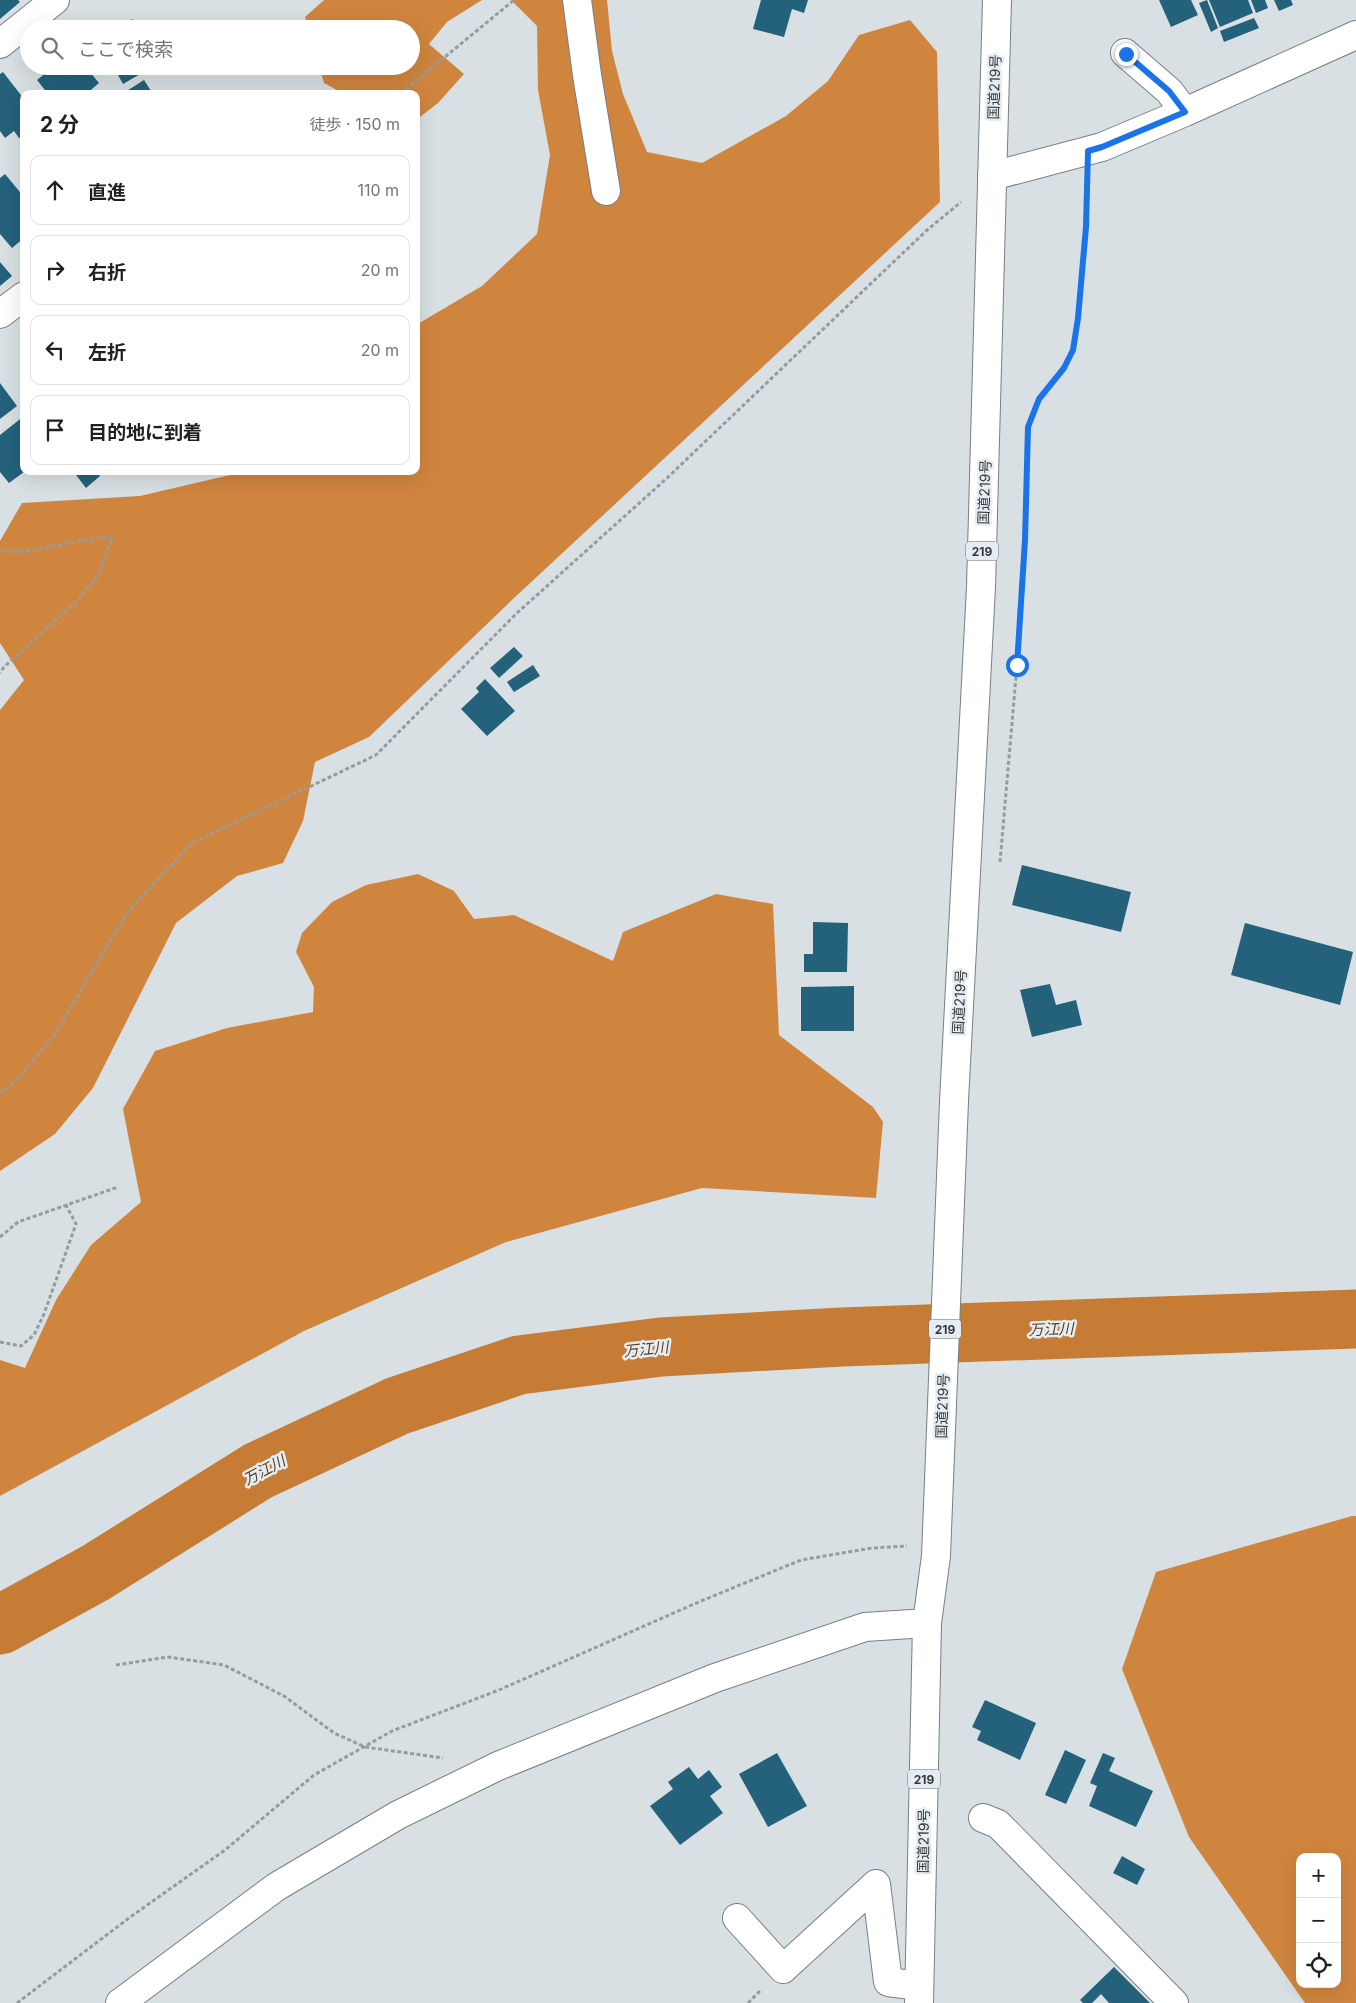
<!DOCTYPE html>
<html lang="ja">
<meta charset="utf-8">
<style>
:root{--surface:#fff;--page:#f2f2f2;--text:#202124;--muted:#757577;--line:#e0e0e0}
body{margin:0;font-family:Inter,"Noto Sans JP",sans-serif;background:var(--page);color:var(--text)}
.controls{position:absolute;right:15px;bottom:15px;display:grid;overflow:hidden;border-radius:10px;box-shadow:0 5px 20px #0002}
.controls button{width:45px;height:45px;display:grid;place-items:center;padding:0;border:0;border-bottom:1px solid var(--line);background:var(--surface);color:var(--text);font:25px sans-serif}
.stop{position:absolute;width:15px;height:15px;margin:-11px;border:4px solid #1a73e8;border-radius:50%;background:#fff}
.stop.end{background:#1a73e8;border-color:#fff;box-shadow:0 1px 5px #0008}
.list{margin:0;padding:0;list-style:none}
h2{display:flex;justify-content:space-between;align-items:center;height:65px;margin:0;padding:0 20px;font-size:21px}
h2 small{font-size:16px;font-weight:400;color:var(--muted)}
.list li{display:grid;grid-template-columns:32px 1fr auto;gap:15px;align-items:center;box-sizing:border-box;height:70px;margin:0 10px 10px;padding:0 10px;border:1px solid var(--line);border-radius:10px}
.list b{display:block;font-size:19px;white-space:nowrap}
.list em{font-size:16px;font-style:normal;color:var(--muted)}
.icon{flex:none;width:28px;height:28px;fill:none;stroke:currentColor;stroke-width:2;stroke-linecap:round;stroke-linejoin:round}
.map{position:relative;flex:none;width:1356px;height:2003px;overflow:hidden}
.search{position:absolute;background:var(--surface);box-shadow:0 5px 20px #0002;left:20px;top:20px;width:400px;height:55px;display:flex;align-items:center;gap:12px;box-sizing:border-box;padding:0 18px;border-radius:28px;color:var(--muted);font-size:19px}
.panel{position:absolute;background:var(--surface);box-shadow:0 5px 20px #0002;left:20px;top:90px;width:400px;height:385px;border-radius:10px}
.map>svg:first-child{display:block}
.forest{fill:#d0853f;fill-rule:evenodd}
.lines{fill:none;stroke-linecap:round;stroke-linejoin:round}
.river{stroke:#c77c35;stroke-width:59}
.building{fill:#24617b}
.minor-casing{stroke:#787f83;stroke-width:30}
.highway-casing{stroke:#787f83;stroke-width:30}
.path{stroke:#969c9e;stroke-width:3;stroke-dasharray:4 2.5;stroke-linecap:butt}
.minor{stroke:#fff;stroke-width:28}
.highway{stroke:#fff;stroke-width:28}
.route{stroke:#1a73e8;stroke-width:6}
.labels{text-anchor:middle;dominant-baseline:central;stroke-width:5;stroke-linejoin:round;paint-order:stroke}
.shield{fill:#e6edf2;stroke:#6b6f71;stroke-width:1}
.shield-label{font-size:12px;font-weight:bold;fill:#36393a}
.street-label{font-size:14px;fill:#36393a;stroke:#e6edf2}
.water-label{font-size:15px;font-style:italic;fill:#58381b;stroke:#e6edf2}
</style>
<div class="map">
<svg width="1356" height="2003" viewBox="0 0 1356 2003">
<rect width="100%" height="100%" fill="#d8e0e4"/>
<!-- forest -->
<path class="forest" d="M 324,0 L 482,0 L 447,22 L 429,44 L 464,74 L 438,103 L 416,120 L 416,94 L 344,94 L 324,83 L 319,66 L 411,66 L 411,29 L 308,29 L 305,17 Z
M 511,0 L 607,0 L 612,51 L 623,94 L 647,152 L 702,163 L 786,116 L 828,81 L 859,35 L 910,20 L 937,52 L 940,202 L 513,599 L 369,737 L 315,762 L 303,821 L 283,863 L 237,876 L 176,923 L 93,1088 L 55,1134 L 0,1171 L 0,710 L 24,680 L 0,643 L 0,541 L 22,503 L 140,496 L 247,471 L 416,471 L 416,325 L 482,286 L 537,234 L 550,155 L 538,90 L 537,26 Z
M 418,874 L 454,891 L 474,919 L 514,915 L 613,961 L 623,932 L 716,894 L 773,904 L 779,1035 L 873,1107 L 883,1122 L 876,1198 L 702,1188 L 506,1242 L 304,1331 L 0,1496 L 0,1360 L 25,1368 L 56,1300 L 91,1245 L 141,1202 L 123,1109 L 155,1051 L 227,1028 L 313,1012 L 314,987 L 296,952 L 302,933 L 332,902 L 366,885 Z
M 1352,1516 L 1356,1516 L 1356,2003 L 1305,2003 L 1189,1837 L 1122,1669 L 1156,1572 ZM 1300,1857 L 1337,1857 L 1337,1984 L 1300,1984 Z"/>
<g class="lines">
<!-- river -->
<path class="river" d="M 0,1625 L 95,1573 L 258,1471 L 397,1406 L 519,1365 L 661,1347 L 842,1337 L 1356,1319"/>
</g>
<!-- building -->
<path class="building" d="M 0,0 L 18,0 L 20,2 L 0,19 Z
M 761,0 L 808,0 L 804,13 L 792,9 L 784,37 L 753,29 Z
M 1159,0 L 1191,0 L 1198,15 L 1171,27 Z
M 1207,0 L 1218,28 L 1211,32 L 1199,3 Z
M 1209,0 L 1248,0 L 1253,13 L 1220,27 Z
M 1251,0 L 1265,0 L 1268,8 L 1256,13 Z
M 1274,0 L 1291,0 L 1293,5 L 1279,11 Z
M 1254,18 L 1259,28 L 1224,42 L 1220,31 Z
M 132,19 L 138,29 L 116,29 Z
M 29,41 L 29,54 L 22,46 Z
M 42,66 L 85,66 L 99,83 L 86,94 L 48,94 L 37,80 L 47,72 Z
M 113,66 L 154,66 L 123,84 Z
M 3,72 L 24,99 L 24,135 L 19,138 L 14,131 L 5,138 L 0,131 L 0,74 Z
M 144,80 L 151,91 L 146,94 L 122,94 Z
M 5,174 L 24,197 L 24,238 L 12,248 L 0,234 L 0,178 Z
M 0,262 L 12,276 L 0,286 Z
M 0,383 L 17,406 L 0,419 Z
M 24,416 L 24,472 L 9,483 L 0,472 L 0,435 Z
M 73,471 L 96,471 L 100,476 L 86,488 Z
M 514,647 L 523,656 L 499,678 L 490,668 Z
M 533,665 L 540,676 L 514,692 L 507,682 Z
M 485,679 L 515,711 L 487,736 L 461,709 L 479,692 L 476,688 Z
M 1022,865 L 1131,892 L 1121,932 L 1012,905 Z
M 813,922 L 848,923 L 847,972 L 804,972 L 804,954 L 813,954 Z
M 1245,923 L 1353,952 L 1340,1005 L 1231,975 Z
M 1050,984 L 1056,1005 L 1076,1000 L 1082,1025 L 1032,1037 L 1020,990 Z
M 854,986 L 854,1031 L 801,1031 L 801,987 Z
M 985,1700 L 1036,1723 L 1020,1760 L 977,1740 L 981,1731 L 972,1727 Z
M 1065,1750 L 1086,1760 L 1066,1804 L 1045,1795 Z
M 777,1753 L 807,1806 L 768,1827 L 739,1774 Z
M 1103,1753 L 1115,1758 L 1109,1771 L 1153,1791 L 1136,1827 L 1089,1806 L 1097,1786 L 1090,1783 Z
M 689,1767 L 698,1779 L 709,1770 L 722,1787 L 710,1796 L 723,1813 L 680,1845 L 650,1806 L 673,1789 L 668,1782 Z
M 1122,1856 L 1145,1869 L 1137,1885 L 1113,1873 Z
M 1114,1967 L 1150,2003 L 1109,2003 L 1101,1994 L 1092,2003 L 1083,2003 L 1080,2000 Z"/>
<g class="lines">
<!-- minor casing -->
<g class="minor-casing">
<path id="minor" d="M 577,0 L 587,75 L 606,191
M 0,44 L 55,0
M 1125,53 L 1169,91 L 1185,112
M 992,176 L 1102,147 L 1185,112 L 1356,35
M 0,314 L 24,296
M 983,1818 L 998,1824 L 1174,2003
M 737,1918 L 783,1969 L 876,1884 L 888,1982 L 919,1986
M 120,2003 L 276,1887 L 398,1815 L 498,1766 L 715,1678 L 865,1627 L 927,1623"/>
</g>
<!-- highway casing -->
<g class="highway-casing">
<path id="highway" d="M 919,2003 L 927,1623 L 936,1556 L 954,1101 L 981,587 L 997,0"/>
</g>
<!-- path -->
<path class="path" d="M 400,94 L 514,0
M 0,550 C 26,556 52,546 77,541 C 89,539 100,538 112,537 L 99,575 L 76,602 L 4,667 L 0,673
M 1000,862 L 1017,665 L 1025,540 L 1028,427 L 1039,399 L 1064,368 L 1073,350 L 1078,318 L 1086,227 L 1087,181
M 0,1093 L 12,1085 L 54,1036 L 128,911 L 192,843 L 376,755 L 517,613 L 666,479 L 926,231 L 961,202
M 0,1237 L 18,1222 L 118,1187
M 0,1342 L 21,1346 L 34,1335 L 44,1314 L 76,1224 L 66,1205
M 116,1665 L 168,1657 L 224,1665 L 284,1696 L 334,1733 L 365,1747 L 443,1758
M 17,2003 L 129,1918 L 225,1850 L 314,1775 L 392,1731 L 499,1690 L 701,1601 L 801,1560 L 872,1548 L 907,1546
M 748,2003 L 761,1990"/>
<!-- minor -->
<use href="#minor" class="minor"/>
<!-- highway -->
<use href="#highway" class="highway"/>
</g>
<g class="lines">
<!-- route -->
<path class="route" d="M 1017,665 L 1025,540 L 1028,427 L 1039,399 L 1064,368 L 1073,350 L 1078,318 L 1086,227 L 1088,151 L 1102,147 L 1185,112 L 1169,91 L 1126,54"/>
</g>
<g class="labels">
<!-- shield labels -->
<g class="shield">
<rect x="966" y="541.5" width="32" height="19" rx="4"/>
<rect x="929" y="1319.5" width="32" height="19" rx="4"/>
<rect x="908" y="1769.5" width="32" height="19" rx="4"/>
</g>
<g class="shield-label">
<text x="982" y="551">219</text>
<text x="945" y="1329">219</text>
<text x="924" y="1779">219</text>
</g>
<!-- street labels -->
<g class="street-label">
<text transform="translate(994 87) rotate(-88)">国道219号</text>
<text transform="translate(984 492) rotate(-88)">国道219号</text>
<text transform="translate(959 1002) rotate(-87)">国道219号</text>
<text transform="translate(942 1406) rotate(-88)">国道219号</text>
<text transform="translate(923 1841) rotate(-89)">国道219号</text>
</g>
<!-- water labels -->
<g class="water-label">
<text transform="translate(1051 1329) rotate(-2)">万江川</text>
<text transform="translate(646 1349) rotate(-6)">万江川</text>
<text transform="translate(264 1470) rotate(-28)">万江川</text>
</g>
</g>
</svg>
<div class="controls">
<button>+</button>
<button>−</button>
<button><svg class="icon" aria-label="locate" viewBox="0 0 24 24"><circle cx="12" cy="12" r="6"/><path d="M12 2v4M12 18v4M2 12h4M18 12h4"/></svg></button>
</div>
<div class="stop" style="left:1017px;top:665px"></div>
<div class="stop end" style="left:1126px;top:54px"></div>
<div class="search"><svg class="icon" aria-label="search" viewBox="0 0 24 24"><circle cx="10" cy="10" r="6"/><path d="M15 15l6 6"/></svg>ここで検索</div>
<section class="panel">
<h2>2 分<small>徒歩 · 150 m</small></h2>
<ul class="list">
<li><svg class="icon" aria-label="ahead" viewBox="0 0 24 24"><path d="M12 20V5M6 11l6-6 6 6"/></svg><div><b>直進</b></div><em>110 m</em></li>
<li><svg class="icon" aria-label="right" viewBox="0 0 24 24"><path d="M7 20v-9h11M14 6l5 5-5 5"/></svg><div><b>右折</b></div><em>20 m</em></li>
<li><svg class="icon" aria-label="left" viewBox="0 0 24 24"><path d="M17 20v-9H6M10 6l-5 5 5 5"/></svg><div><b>左折</b></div><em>20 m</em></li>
<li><svg class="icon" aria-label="arrive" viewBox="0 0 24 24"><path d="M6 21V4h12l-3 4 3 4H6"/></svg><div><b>目的地に到着</b></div></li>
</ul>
</section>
</div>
